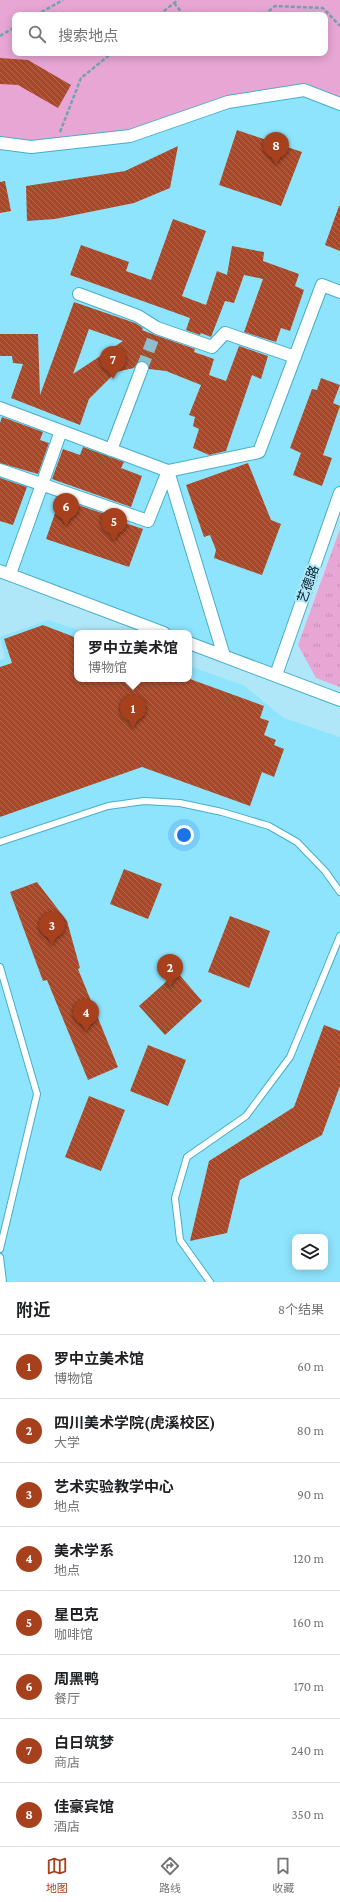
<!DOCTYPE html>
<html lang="zh">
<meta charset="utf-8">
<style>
:root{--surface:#fff;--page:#f6f6f6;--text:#202124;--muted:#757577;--line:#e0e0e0;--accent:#a7401d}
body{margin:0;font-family:"Crimson Pro","Noto Sans SC",serif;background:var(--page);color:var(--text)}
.controls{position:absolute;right:12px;bottom:12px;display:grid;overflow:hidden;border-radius:8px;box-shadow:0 2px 10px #0003}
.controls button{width:36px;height:36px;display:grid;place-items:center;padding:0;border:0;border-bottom:1px solid var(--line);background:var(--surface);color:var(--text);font:20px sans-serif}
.you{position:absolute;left:184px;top:835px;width:14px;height:14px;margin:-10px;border:3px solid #fff;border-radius:50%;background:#1a73e8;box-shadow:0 0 0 6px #1a73e833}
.badge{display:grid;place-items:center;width:26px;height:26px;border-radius:50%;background:var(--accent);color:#fff;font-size:13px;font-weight:700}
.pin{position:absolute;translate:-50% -33px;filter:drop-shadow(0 1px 2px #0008)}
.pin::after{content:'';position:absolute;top:21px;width:14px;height:12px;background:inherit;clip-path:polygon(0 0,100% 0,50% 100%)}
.popup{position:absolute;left:74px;top:630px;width:118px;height:52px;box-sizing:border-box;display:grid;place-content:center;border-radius:8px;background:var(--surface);filter:drop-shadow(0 1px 3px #0005);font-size:13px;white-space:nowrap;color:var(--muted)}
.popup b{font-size:15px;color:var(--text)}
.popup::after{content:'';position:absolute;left:50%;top:100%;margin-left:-8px;border:8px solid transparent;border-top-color:var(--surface)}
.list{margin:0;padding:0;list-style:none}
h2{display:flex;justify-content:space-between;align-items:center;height:52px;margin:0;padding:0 16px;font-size:17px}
h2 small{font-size:13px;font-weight:400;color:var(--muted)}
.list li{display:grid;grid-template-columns:26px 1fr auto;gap:12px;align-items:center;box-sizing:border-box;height:64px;padding:0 16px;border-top:1px solid var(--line)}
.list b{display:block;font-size:15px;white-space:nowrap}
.list p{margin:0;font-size:13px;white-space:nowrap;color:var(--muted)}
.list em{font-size:13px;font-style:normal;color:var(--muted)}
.icon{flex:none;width:22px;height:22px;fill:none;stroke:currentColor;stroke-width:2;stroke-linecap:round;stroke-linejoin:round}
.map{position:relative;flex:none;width:340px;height:1282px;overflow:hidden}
.search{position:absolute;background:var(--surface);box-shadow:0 2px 10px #0003;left:12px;right:12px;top:12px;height:44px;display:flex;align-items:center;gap:10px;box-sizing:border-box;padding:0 14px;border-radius:8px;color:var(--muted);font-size:15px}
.sheet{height:564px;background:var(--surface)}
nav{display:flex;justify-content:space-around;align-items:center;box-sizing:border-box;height:56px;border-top:1px solid var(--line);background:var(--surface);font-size:11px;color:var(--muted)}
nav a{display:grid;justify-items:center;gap:2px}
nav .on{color:var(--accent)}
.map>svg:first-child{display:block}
.built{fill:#8fe4fd;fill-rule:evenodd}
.grass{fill:url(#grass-tufts)}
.park{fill:#e8a6d4;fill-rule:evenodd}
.building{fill:url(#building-back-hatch);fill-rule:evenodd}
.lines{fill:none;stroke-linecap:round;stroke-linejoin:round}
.street-tunnel{stroke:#8dbfce;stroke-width:12;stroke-dasharray:12 6;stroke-linecap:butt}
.lane-casing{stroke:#46aec9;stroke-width:8}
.street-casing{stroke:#46aec9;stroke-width:14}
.path{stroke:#73a2b0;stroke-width:2.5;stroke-dasharray:4 2;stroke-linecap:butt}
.lane{stroke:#fff;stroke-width:6}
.street{stroke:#fff;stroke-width:12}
.labels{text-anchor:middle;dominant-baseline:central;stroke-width:4;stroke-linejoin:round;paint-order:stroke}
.street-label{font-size:13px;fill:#001f28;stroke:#b0e7f8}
</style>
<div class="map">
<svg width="340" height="1282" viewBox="0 0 340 1282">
<defs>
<pattern id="grass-tufts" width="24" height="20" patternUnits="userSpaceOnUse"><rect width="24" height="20" fill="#e8a6d4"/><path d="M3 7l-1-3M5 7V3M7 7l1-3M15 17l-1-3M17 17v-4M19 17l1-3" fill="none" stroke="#c58eb6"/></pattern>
<pattern id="building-back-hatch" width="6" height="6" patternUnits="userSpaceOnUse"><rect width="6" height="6" fill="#a94828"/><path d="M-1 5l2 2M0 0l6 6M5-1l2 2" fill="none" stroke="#ac6b55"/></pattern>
</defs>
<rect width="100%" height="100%" fill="#b0e7f8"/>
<!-- built -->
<path class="built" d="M 304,90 L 340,104 L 340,494 L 276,675 L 189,642 L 189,633 L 167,633 L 0,569 L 0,143 L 228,102 Z
M 48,620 L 88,633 L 77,633 L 77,679 L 189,679 L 189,666 L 243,685 L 284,718 L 340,737 L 340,1282 L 0,1282 L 0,660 L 5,658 L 0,637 ZM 295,1237 L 325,1237 L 325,1267 L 295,1267 Z"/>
<!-- grass -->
<path class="grass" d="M 340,529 L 340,687 L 316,678 L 298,645 Z"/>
<!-- park -->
<path class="park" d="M 0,0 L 340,0 L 340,104 L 304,90 L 228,102 L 130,136 L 0,143 ZM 15,15 L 325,15 L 325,53 L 15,53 Z"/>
<!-- building -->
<path class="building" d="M 0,58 L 28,60 L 71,85 L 58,108 L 18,85 L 0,84 Z
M 237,130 L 302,152 L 281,206 L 219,185 Z
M 178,146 L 170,188 L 134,203 L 55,219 L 27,221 L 26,186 L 125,171 Z
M 5,181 L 11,211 L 0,213 L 0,182 Z
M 339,206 L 340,206 L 340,251 L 325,245 Z
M 173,219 L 206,231 L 182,296 L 206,305 L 217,271 L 227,275 L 232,246 L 264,252 L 263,261 L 299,274 L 295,286 L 304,290 L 290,331 L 281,328 L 276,342 L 244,332 L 263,279 L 244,275 L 234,303 L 225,301 L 211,337 L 201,333 L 200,335 L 186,330 L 190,318 L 70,275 L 81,245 L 129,262 L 126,271 L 151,280 Z
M 74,302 L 135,323 L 143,328 L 142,330 L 155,335 L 195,349 L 194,352 L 214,359 L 209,375 L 226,381 L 239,346 L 268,356 L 261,379 L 252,375 L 226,451 L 209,455 L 193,448 L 199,429 L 193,426 L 195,417 L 189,415 L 201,385 L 166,371 L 149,369 L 148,364 L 144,361 L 138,362 L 134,368 L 116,372 L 89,399 L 80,425 L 11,398 L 23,364 L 13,363 L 12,356 L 0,356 L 0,334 L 38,334 L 40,395 ZM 89,329 L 123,341 L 73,374 Z
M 321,378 L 340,385 L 333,403 L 340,406 L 323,455 L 332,458 L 322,486 L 293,475 L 301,453 L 290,448 L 312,389 L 317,390 Z
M 2,417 L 43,432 L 40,440 L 49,443 L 38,474 L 0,463 L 0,423 Z
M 83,447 L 124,462 L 121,468 L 142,476 L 131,507 L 52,479 L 63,449 L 80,455 Z
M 248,463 L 271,520 L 281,524 L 262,575 L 214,558 L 216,550 L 210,535 L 204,537 L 186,485 Z
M 0,478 L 27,487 L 13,525 L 0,521 Z
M 60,499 L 126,521 L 125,523 L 143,529 L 129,567 L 46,539 Z
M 43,625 L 77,638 L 77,679 L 190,679 L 264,706 L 260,718 L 269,721 L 264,735 L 276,740 L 274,745 L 284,749 L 274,777 L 262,772 L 250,806 L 142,767 L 0,817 L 0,667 L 12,663 L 4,639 Z
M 124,869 L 162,884 L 148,919 L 110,904 Z
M 37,882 L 67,921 L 80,968 L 78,969 L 118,1067 L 88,1080 L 47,980 L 43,981 L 10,892 Z
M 230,916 L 270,931 L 249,988 L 208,972 Z
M 177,972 L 202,1001 L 165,1035 L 139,1006 Z
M 324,1025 L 340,1031 L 340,1086 L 322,1135 L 240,1180 L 227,1233 L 190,1241 L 209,1161 L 294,1107 Z
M 148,1045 L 186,1060 L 168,1106 L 130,1091 Z
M 89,1096 L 125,1110 L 101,1171 L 65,1157 Z"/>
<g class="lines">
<!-- street-tunnel -->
<path class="street-tunnel" d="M 142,368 L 155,334"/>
<!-- lane casing -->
<g class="lane-casing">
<path id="lane" d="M 0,842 L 108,806 L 144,801 L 180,803 L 222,812 L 269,826 L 297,842 L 325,871 L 340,892
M 0,967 L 37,1094 L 0,1249
M 0,1257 L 3,1282
M 210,1282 L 180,1240 L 175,1198 L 187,1157 L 246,1116 L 290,1057 L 340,936"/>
</g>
<!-- street casing -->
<g class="street-casing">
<path id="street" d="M 0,143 L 31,147 L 130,136 L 228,102 L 304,90 L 340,104
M 79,294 L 138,316 L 157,328 L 212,347 L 225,333 L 295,357
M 0,408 L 168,471 L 224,656
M 111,450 L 142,368
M 0,470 L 148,521 L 168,471 L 259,452 L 322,285 L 340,292
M 0,571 L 164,633
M 10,574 L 61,431
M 189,643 L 340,700
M 276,675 L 340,493"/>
</g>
<!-- path -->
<path class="path" d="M 174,3 L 184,15
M 36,15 L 63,0
M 159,15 L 178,0
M 264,15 L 275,6 L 323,8 L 340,26
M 0,36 L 15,27
M 60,132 L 81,78 L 112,53"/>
<!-- lane -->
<use href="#lane" class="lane"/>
<!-- street -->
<use href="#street" class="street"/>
</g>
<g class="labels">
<!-- street labels -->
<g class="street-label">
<text transform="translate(308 584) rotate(-70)">艺德路</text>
</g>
</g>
</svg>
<div class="controls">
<button><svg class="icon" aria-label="layers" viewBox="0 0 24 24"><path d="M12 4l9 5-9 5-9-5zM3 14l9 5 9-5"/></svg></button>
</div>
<div class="you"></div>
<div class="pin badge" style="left:133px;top:728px">1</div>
<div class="popup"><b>罗中立美术馆</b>博物馆</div>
<div class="pin badge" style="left:170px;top:987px">2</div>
<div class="pin badge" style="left:52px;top:945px">3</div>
<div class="pin badge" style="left:86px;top:1032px">4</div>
<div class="pin badge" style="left:114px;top:541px">5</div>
<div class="pin badge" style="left:66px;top:526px">6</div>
<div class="pin badge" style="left:113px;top:379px">7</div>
<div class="pin badge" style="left:276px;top:165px">8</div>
<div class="search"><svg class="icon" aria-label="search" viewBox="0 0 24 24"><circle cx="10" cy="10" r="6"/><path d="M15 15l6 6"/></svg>搜索地点</div>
</div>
<section class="sheet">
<h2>附近<small>8个结果</small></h2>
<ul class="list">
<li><span class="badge">1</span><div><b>罗中立美术馆</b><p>博物馆</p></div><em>60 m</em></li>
<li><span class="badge">2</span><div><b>四川美术学院(虎溪校区)</b><p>大学</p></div><em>80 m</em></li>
<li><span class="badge">3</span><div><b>艺术实验教学中心</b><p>地点</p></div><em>90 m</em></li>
<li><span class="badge">4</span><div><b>美术学系</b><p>地点</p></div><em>120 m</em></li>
<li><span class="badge">5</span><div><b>星巴克</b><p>咖啡馆</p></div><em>160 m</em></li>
<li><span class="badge">6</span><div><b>周黑鸭</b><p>餐厅</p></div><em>170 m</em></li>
<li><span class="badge">7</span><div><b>白日筑梦</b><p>商店</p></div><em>240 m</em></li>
<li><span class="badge">8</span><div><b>佳豪宾馆</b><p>酒店</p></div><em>350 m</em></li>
</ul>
</section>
<nav>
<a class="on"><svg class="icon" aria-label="map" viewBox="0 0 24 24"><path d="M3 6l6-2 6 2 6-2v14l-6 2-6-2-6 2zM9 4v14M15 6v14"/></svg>地图</a>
<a><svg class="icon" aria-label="directions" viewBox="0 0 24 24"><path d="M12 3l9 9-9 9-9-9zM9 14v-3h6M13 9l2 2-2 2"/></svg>路线</a>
<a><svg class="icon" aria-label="saved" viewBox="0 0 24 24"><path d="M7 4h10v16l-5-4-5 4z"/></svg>收藏</a>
</nav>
